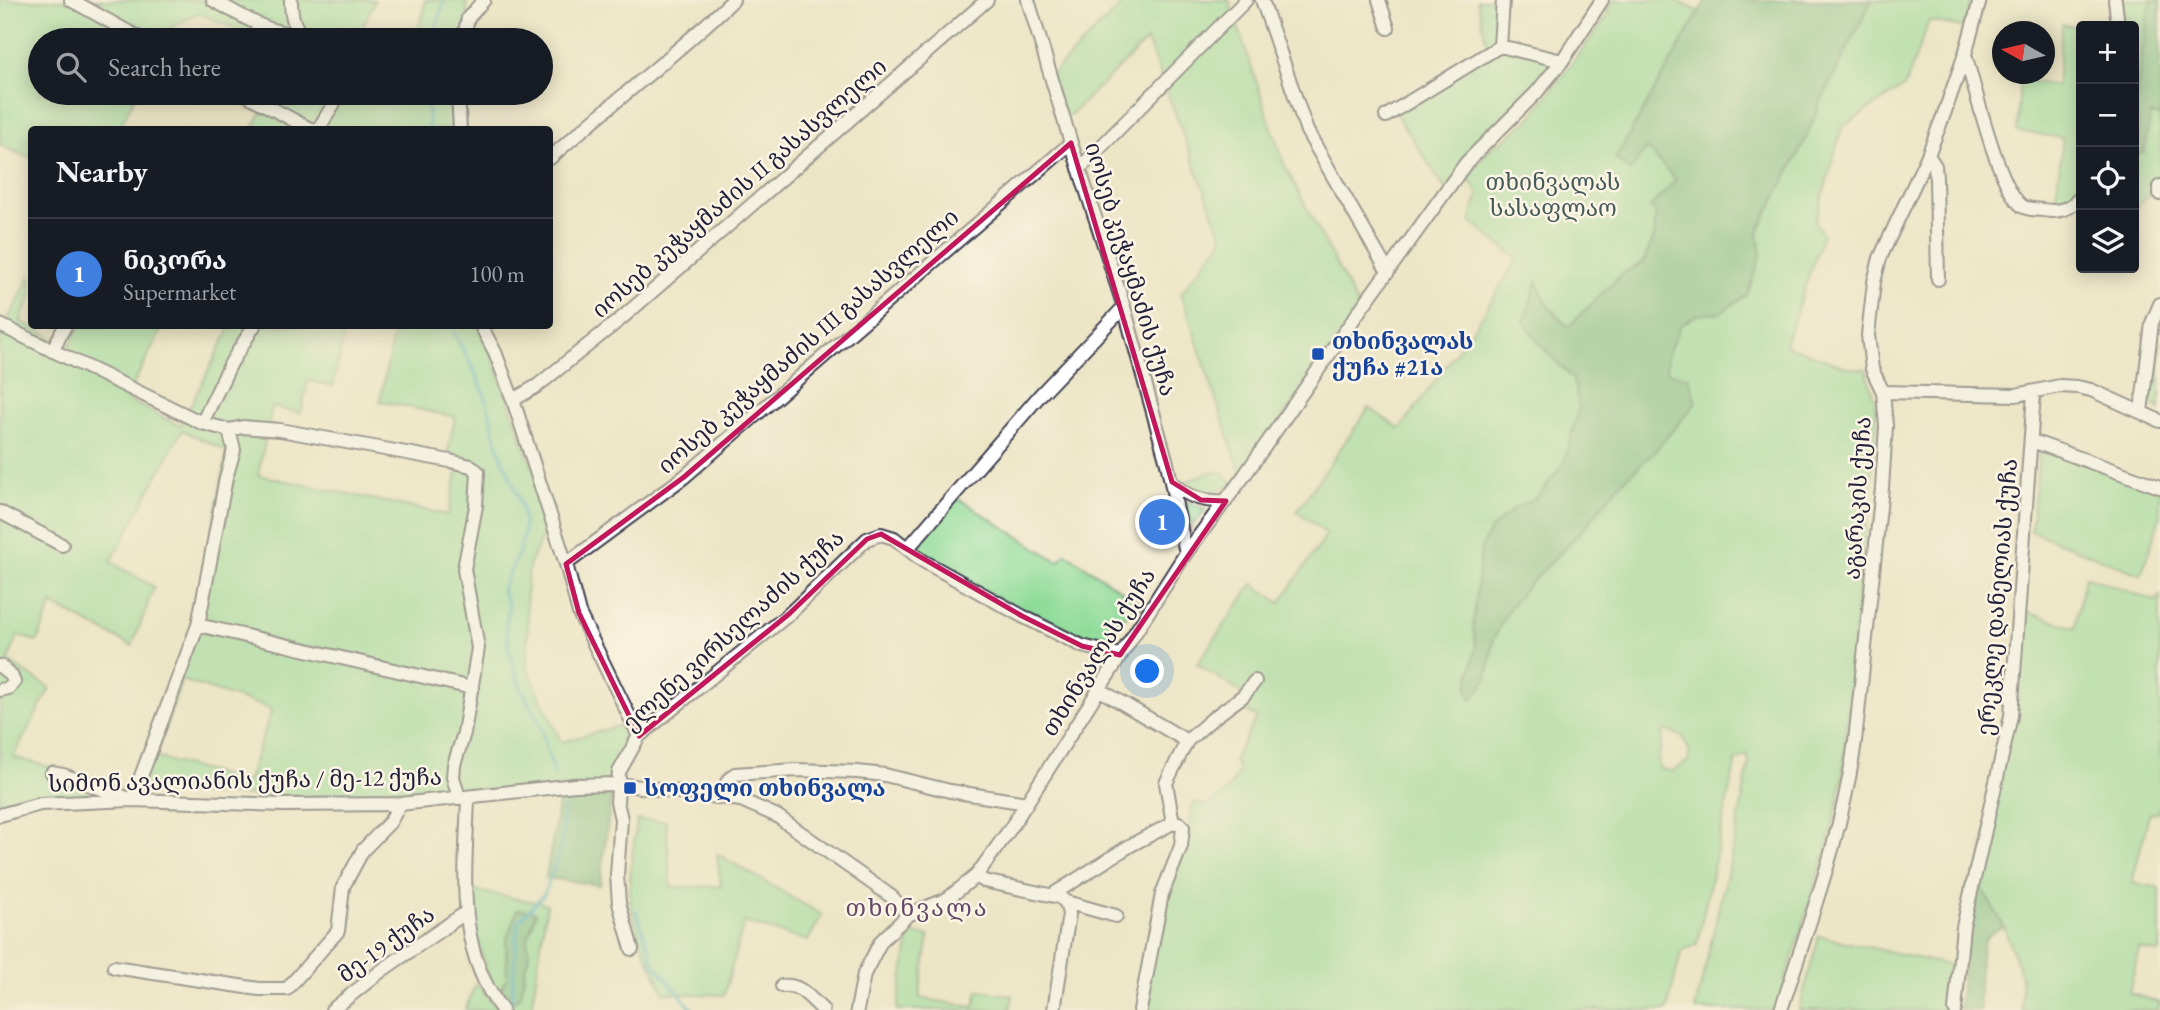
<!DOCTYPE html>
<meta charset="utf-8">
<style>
:root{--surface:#171b24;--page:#242831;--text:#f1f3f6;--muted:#9ea1a6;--line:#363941;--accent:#7c3aed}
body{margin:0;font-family:"EB Garamond","Noto Serif Georgian",serif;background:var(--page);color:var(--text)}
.controls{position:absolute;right:21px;top:21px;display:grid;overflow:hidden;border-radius:7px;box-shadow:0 4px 18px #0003}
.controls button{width:63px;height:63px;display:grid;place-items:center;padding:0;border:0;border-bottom:2px solid var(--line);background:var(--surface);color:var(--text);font:35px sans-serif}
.compass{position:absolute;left:1992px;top:21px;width:63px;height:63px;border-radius:50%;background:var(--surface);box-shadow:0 4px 18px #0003;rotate:278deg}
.you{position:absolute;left:1148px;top:672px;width:24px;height:24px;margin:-18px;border:5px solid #fff;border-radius:50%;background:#1a73e8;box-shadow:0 0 0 10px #1a73e833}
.badge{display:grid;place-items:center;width:46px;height:46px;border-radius:50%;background:var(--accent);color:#fff;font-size:23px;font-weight:700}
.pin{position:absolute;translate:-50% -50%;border:4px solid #fff;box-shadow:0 2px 7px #0006}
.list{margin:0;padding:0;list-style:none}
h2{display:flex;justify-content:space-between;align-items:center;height:91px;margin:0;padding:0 28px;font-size:30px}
h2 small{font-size:23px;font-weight:400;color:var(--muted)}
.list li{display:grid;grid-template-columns:46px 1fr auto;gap:21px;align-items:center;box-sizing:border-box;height:112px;padding:0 28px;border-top:2px solid var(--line)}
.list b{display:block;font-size:26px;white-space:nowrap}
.list p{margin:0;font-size:23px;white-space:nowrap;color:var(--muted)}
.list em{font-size:23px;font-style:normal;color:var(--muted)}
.icon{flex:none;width:38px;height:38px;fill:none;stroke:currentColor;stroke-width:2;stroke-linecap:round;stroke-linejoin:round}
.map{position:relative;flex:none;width:2160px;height:1010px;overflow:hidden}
.search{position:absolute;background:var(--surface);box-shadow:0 4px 18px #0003;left:28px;top:28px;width:525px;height:77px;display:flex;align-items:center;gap:18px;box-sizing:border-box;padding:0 24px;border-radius:38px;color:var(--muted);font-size:26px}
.panel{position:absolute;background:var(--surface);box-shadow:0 4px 18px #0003;left:28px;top:126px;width:525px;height:203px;border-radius:7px}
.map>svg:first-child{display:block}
.green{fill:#8fdc9a;stroke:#587f6a;stroke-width:2;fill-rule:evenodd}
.forest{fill:#73bc82;stroke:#4a6f5e;stroke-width:2}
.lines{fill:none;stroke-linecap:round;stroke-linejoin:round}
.stream{stroke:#3facbd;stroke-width:3.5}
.minor-casing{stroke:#403f50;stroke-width:16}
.minor{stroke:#fff;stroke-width:12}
.marked{fill:none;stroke:#c2185b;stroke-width:5;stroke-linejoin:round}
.transit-dot{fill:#1a4fb4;stroke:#fcf5e5;stroke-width:2.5}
.labels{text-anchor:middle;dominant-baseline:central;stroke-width:5;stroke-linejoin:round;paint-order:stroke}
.park-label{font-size:23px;fill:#435a58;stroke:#fcf5e5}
.street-label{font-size:23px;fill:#22223b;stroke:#fcf5e5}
.transit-label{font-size:23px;font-weight:bold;fill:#164399;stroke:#fcf5e5;text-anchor:start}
.neighbourhood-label{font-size:24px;letter-spacing:2px;fill:#624968;stroke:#fcf5e5}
</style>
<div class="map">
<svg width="2160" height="1010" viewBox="0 0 2160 1010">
<rect width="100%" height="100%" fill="#fcf5e5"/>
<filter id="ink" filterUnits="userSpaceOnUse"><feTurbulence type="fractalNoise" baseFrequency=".0143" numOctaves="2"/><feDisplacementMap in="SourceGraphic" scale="14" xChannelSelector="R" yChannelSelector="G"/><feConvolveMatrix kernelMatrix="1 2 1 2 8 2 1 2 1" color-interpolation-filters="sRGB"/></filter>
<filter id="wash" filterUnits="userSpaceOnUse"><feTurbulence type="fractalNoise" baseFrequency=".00686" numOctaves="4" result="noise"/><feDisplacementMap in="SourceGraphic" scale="28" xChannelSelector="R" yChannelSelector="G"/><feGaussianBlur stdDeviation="1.57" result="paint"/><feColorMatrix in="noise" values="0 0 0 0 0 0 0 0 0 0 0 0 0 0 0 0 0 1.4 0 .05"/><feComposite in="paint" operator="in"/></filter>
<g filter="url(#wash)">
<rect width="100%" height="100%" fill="#ece5c6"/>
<!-- green -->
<path class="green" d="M 0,0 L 375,0 L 357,40 L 262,40 L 198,13 L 169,29 L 164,40 L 40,40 L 40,93 L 137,93 L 119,129 L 32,130 L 31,159 L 0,145 Z
M 425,0 L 466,0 L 468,18 L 463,40 L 413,40 L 424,12 Z
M 1126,0 L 1229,0 L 1284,164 L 1360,310 L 1241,475 L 1181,293 L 1223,239 L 1147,40 L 1064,121 L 1051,75 Z
M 1477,0 L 1503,0 L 1500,46 L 1562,61 L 1446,190 L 1394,111 L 1489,52 Z
M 1614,0 L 1674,0 L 1700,12 L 1616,158 L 1647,148 L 1677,180 L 1650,207 L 1656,212 L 1654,237 L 1643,263 L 1624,272 L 1568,327 L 1548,306 L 1538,283 L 1537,341 L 1573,379 L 1579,407 L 1564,463 L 1537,497 L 1512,510 L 1480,575 L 1473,626 L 1476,647 L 1467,690 L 1487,678 L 1494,638 L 1508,610 L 1524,590 L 1586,526 L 1619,485 L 1656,450 L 1667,372 L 1667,355 L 1680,326 L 1696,315 L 1761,255 L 1758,231 L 1803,145 L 1820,103 L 1872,0 L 1972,0 L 1964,27 L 1929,21 L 1905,86 L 1842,127 L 1815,223 L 1823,234 L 1785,345 L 1849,368 L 1866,369 L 1875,402 L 1877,424 L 1853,646 L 1843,777 L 1831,835 L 1776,1010 L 1695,1010 L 1735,840 L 1749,763 L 1747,755 L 1736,760 L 1697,944 L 1681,952 L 1667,1010 L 1142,1010 L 1165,893 L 1188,840 L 1190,813 L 1195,802 L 1207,806 L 1228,790 L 1239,770 L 1234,759 L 1257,717 L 1235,707 L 1242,693 L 1197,664 L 1253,584 L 1280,603 L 1327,534 L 1297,511 L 1369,408 L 1400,429 L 1481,318 L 1517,259 L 1470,221 L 1479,194 L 1467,177 L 1495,143 L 1499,144 L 1528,121 L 1609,14 L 1606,11 ZM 1664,730 L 1682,736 L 1690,752 L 1688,761 L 1673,771 L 1660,769 L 1658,761 Z
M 2122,0 L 2160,0 L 2160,184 L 2134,209 L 2134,26 L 2124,26 Z
M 2062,24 L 2081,28 L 2081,195 L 2055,206 L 2063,138 L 2017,131 L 2020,79 L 2057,86 Z
M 285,93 L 458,93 L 460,129 L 252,130 L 270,96 L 279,102 Z
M 31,275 L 31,297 L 20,321 L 69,346 L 80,326 L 151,326 L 161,330 L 126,399 L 180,426 L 231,326 L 346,326 L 333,386 L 308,381 L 301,413 L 272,407 L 258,475 L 448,515 L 458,469 L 445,466 L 455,417 L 380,401 L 395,326 L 481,326 L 551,518 L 529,566 L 526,595 L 528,629 L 527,667 L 561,742 L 633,722 L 639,736 L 618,784 L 541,790 L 470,790 L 393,800 L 134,792 L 42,797 L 0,809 L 0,328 L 3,329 ZM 182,430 L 227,451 L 196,618 L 131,789 L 13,757 L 50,688 L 8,661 L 18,635 L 37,642 L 52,604 L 132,646 L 154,587 L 111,562 ZM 182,680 L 272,709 L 247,782 L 155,757 Z
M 2160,341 L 2160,410 L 2150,400 L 2150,384 Z
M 2054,452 L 2160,491 L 2160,518 L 2141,575 L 2031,531 L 2039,453 Z
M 1210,472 L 1223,473 L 1234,484 C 1212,492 1204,498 1183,483 Z
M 956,497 L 1059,562 L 1066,553 L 1144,606 L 1121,619 L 1107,641 L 1087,645 L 929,562 L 919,547 L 920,540 Z
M 1179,499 L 1206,509 L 1190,529 Z
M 2085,576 L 2155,601 L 2160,595 L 2160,804 L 2158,812 L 2149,814 L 2132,883 L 2160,888 L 2160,953 L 2139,948 L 2129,993 L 2160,1003 L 2158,1010 L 2022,1010 L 2021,977 L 2004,926 L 1978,882 L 2024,611 L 2075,628 Z
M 637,820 L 666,821 L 671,887 L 721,886 L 717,854 L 822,915 L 808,941 L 744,922 L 724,995 L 664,993 C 652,967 638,940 632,912 C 626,884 634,848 637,820 Z
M 470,890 L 547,904 L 531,1010 L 507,1010 L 493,992 L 473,924 ZM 517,910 L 536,913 L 527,941 L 529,956 L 525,968 L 521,995 L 498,992 L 507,978 L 506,942 Z
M 910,933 L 929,936 L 919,998 L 974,1007 L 978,990 L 1013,996 L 1010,1010 L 897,1010 Z
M 1819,936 L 1953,966 L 1949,1010 L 1799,1010 Z
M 476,983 L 499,1010 L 465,1010 Z"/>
<!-- forest -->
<path class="forest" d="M 1706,0 L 1872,0 L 1820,103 L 1803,145 L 1758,231 L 1761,255 L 1747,295 L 1719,313 L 1696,315 L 1680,326 L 1667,355 L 1667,372 L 1689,377 L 1696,403 L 1656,450 L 1619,485 L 1586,526 L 1524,590 L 1508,610 L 1494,638 L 1487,678 L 1472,701 L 1467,690 L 1476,647 L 1473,626 L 1481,548 L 1490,530 L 1512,510 L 1537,497 L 1564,463 L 1579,407 L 1573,379 L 1537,341 L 1524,321 L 1537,282 L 1548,306 L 1568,327 L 1624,272 L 1643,263 L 1654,237 L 1656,213 L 1650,207 L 1676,180 L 1647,148 L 1630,171 L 1616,158 Z
M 2152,0 L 2160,0 L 2160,116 L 2151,114 L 2144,153 L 2134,154 L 2134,109 L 2148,12 Z
M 580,788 L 612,789 L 600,885 L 546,878 L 560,794 Z
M 1978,882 L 2004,926 C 1997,929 1991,932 1986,939 C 1977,954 1979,992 1980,1010 L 1959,1010 L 1964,952 Z
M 518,909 L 536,912 L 527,941 L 529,956 L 525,968 L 521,996 L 507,1006 L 498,992 L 507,978 L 506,941 Z"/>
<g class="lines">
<!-- stream -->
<path class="stream" d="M 433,40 L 444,0
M 427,93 L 429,130
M 451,326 C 461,348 476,370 484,393 C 491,412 493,434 501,455 C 509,478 524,501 524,526 C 524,551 509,569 502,591 L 509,606 L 506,623 L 509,650 L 520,687 L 539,721 L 554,775
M 636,911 L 654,964 L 693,1010
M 511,1005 L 518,922 L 544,894 L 561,848 L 564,810"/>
</g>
</g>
<g filter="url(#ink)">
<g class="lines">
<!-- minor casing -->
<g class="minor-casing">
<path id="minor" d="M 71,0 L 143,40
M 213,0 C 239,14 269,35 299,34
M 291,0 C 291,16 294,30 307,40
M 1028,0 L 1071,143 L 1124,307 L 1167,463 L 1186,553
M 1262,0 L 1307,131 L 1388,272
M 1379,0 L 1388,28
M 2115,0 L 2118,26
M 463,40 L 468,18 L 484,0
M 1500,46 L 1503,0
M 1965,55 C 1975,86 1998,188 2022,206 C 2028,210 2036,209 2043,210 C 2059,213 2070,209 2081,197
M 243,93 L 312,130
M 458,93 L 460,130
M 1386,116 L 1500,46 L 1562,61
M 318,130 L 333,105 L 337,93
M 1928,155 L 1935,166 L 1936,178 L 1938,279
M 550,158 C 610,104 675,56 733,0
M 1079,169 L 1246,0
M 2160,186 L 2160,194
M 0,325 L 202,423
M 481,326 L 495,352 L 513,400 L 566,564 L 579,613 L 639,736
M 52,351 L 65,326
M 1883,392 L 2016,395 L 2060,386 L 2077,387 L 2091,390 L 2160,421
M 513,400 L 537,386 L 623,317 L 987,0
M 2141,412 L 2152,323 L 2160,304
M 229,430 L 243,427 L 280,430 L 450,461 L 471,466 L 478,472 L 476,506 L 464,569 L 478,648 L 464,733 L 454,765 L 453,777 L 459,798
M 2032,441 L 2160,487
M 1172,482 C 1187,498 1205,502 1226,501
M 0,512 L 62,545
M 908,548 L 1041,394 L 1124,307
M 566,564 L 684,477 L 1071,143
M 198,625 L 472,688
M 0,666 L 11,675 L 14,682 L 9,688 L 0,690
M 1100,690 L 1187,741
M 52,773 L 63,775 L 132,800 L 198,625 L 226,478 L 234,450 L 229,430 L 202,423 L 231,363 L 254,326
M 468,797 C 466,872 454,946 502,1010
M 723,797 C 724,786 726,781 735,774 L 796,770 L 857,772 L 885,775 L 950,791 L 1027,803
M 0,815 L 40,804 L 132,800 L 284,805 L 400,804 L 575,785 L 618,784 L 741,800 L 777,816 L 892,897 L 908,915
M 1173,823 L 1166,783 L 1187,741 L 1212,719 L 1243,696 L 1255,681
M 976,876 L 984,881 L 1059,897 L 1066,902 L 1069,914 L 1054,1010
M 1052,895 L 1131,845 L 1173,823 L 1179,823 L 1183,827 L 1181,846 L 1162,894 L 1140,1010
M 1066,902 L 1116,916
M 632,949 L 619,903 L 617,875 L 621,819 L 617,802 L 619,772 L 639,736 L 789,614 L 867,539 L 881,534 L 894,538 L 923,561 L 1022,616 L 1082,646 L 1120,655
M 114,967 L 259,989 L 287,989 L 338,931 L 343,887 L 363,850 L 390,822 L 400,804
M 782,986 C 801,983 810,999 823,1010
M 332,1010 L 381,971 L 465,913
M 857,1010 L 864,974 L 881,941 L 908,915 L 947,899 L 976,876 L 1010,829 L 1186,553 L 1244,476 L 1360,310 L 1466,163 L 1536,93 L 1562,61 L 1602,0
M 1781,1010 C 1809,922 1843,833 1855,741 L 1882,488 L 1886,426 L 1883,392 L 1872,369 L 1868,335 L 1874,282 L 1880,258 L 1928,155 L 1944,114 L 1965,54 L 1980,0
M 1955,1010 L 1963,927 L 2011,716 L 2034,393"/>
</g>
<!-- minor -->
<use href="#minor" class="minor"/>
</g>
</g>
<!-- marked area -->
<path d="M0 0H2160V1010H0ZM 1071,143 L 1172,482 L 1201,500 L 1226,501 L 1120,655 L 1082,646 L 1022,616 L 881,534 L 867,539 L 789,614 L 639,736 L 579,613 L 566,564 L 684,477 Z" fill="#ece5c6" fill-opacity=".55" fill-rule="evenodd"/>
<path class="marked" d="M 1071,143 L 1172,482 L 1201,500 L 1226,501 L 1120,655 L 1082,646 L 1022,616 L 881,534 L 867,539 L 789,614 L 639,736 L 579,613 L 566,564 L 684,477 Z"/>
<!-- markers -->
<g class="transit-dot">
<rect x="1311" y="347" width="14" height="14" rx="3.5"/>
<rect x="623" y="781" width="14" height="14" rx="3.5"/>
</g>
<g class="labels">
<!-- park labels -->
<g class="park-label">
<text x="1553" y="182">თხინვალას<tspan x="1553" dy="26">სასაფლაო</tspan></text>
</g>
<!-- street labels -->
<g class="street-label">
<text transform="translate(739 188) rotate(-41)">იოსებ კეჭაყმაძის II გასასვლელი</text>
<text transform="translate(1131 269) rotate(73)">იოსებ კეჭაყმაძის ქუჩა</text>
<text transform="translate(808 341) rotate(-41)">იოსებ კეჭაყმაძის III გასასვლელი</text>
<text transform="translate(1857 498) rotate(-86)">აგარაკის ქუჩა</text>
<text transform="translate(1997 597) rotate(-85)">ერეკლე დანელიას ქუჩა</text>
<text transform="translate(733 630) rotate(-42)">ელენე ვირსელაძის ქუჩა</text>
<text transform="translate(1098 652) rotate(-58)">თხინვალას ქუჩა</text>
<text transform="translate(245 780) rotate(-1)">სიმონ ავალიანის ქუჩა / მე-12 ქუჩა</text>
<text transform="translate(386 944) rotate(-36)">მე-19 ქუჩა</text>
</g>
<!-- transit labels -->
<g class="transit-label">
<text x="1332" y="341">თხინვალას<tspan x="1332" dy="26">ქუჩა #21ა</tspan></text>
<text x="644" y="788">სოფელი თხინვალა</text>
</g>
<!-- neighbourhood labels -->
<g class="neighbourhood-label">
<text x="917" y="907">თხინვალა</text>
</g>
</g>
</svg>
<div class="controls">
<button>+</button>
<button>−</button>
<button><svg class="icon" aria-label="locate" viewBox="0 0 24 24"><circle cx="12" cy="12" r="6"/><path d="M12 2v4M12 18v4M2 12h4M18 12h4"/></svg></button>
<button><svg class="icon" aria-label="layers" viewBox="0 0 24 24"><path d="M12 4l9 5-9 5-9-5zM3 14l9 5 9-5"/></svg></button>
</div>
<svg class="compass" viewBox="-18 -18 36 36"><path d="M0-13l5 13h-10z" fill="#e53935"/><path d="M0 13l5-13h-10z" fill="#9ea1a6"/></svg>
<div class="you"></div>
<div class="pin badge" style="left:1162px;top:522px;background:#3f7fe0">1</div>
<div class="search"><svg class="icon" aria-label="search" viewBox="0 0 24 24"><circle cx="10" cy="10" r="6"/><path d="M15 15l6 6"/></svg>Search here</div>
<section class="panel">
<h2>Nearby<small></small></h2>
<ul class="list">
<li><span class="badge" style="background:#3f7fe0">1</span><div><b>ნიკორა</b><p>Supermarket</p></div><em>100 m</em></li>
</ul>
</section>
</div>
